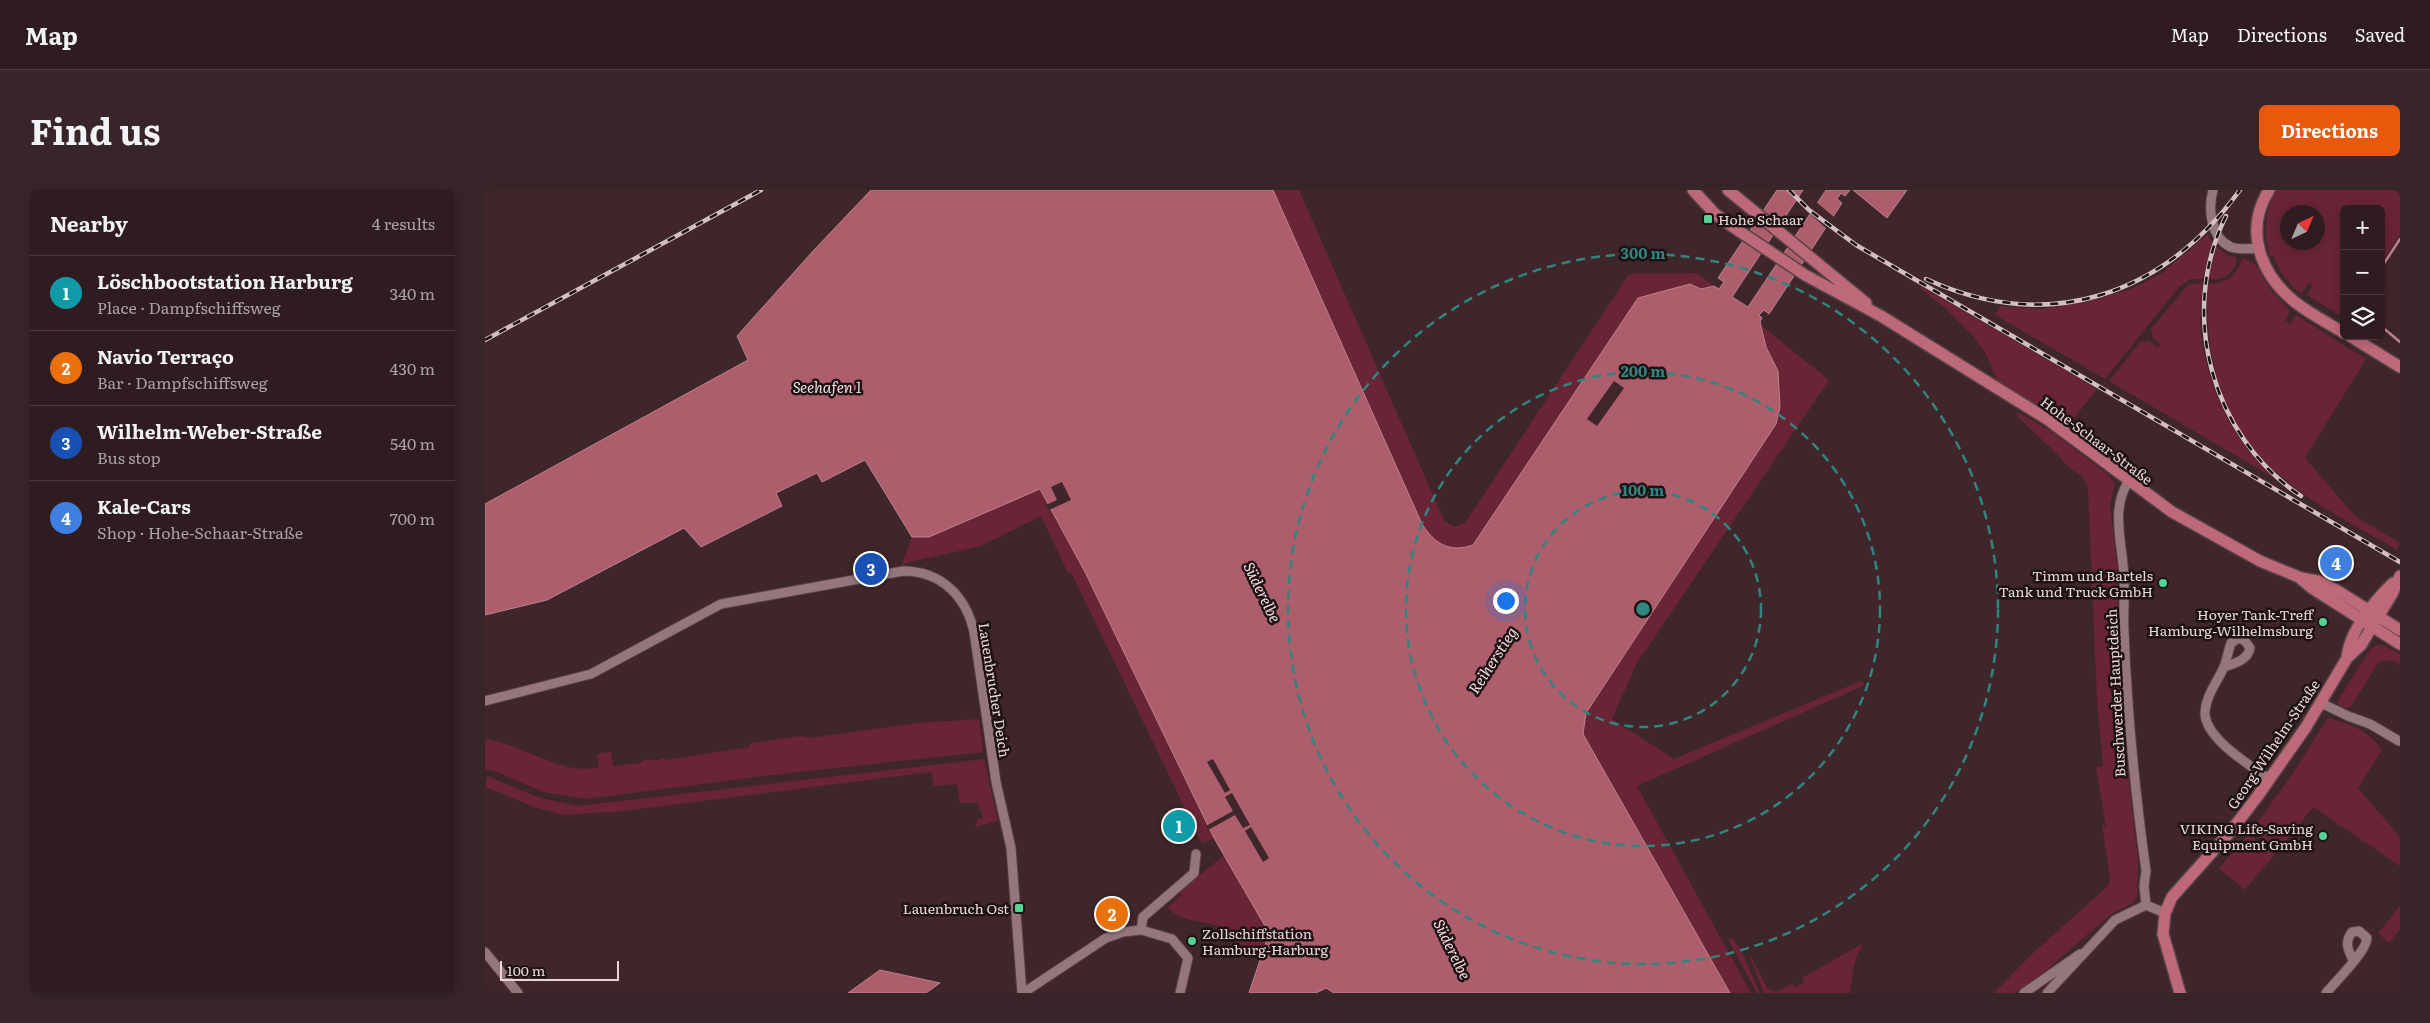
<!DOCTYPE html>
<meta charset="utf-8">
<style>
:root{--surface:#2f1c20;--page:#372529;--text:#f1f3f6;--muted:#a7a1a5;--line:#4a3a3e;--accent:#ea580c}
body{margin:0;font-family:Literata,serif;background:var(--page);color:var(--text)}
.controls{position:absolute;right:15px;top:15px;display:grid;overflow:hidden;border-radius:8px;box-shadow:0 2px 12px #0003}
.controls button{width:45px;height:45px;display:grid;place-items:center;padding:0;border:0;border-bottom:1px solid var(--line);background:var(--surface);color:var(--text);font:25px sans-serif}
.compass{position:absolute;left:1795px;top:15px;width:45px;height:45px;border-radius:50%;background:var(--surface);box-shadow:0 2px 12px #0003;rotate:44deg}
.scale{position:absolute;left:15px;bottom:12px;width:119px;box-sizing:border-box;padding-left:5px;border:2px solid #e8d7d9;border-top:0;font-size:14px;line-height:18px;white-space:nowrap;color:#e8d7d9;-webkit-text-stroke:4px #1e1214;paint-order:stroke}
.you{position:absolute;left:1020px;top:410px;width:18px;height:18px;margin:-12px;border:4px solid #fff;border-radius:50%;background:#1a73e8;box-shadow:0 0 0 8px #1a73e833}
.badge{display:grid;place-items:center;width:32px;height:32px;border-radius:50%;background:var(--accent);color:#fff;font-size:16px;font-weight:700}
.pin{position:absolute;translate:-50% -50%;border:2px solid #fff;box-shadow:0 1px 5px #0006}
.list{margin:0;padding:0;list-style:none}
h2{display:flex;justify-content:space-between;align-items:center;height:65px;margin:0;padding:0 20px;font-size:21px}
h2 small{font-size:16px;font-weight:400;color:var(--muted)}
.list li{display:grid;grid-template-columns:32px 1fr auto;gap:15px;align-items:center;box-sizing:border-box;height:75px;padding:0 20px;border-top:1px solid var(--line)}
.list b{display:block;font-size:19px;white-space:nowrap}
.list p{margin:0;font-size:16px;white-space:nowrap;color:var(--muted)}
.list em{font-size:16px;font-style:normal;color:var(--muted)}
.icon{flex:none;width:28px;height:28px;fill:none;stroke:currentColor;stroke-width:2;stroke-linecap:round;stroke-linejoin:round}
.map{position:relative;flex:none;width:1915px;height:803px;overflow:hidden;border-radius:8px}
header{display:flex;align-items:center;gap:30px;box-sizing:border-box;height:70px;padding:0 25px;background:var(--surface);border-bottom:1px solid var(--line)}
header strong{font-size:24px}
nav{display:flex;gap:28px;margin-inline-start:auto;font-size:18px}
.intro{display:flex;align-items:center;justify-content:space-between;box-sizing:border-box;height:120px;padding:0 30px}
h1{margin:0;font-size:35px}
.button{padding:12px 22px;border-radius:8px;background:var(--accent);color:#fff;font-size:18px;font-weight:700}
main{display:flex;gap:30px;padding:0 30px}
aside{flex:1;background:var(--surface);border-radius:8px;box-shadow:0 2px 12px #0003}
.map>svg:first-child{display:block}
.green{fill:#692535;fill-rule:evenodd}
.water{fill:#ac5e6c;stroke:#be828d}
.pier{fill:#3f262a}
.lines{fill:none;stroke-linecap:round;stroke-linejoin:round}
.stream{stroke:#be828d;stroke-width:2.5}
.minor-casing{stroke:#584246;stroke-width:11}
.major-casing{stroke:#584246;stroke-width:14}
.minor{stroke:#95767b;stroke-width:9}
.major{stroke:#bd697a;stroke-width:11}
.rail-casing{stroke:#d1bfc2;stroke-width:4.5}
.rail{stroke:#1e1214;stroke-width:2.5;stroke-dasharray:8;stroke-linecap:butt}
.ring{fill:none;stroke:#30857e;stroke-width:2.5;stroke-dasharray:9 6}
.poi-dot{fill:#54d395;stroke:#1e1214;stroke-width:2}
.labels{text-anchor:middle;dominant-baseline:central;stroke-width:5;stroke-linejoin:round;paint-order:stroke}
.poi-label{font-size:14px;fill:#e8d7d9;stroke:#1e1214;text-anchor:end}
.street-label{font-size:14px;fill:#e8d7d9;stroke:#1e1214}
.water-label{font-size:15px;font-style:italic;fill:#f4dcdf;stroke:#1e1214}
.centre{fill:#30857e;stroke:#1e1214;stroke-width:2.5}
.ring-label{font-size:15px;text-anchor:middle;font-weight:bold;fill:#30857e;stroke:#1e1214;stroke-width:5;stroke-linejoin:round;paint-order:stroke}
</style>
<header>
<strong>Map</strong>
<nav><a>Map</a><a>Directions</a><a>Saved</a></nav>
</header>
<div class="intro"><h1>Find us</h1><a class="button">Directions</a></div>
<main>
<aside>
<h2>Nearby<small>4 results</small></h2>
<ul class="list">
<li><span class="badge" style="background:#0f9aa8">1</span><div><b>Löschbootstation Harburg</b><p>Place · Dampfschiffsweg</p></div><em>340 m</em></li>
<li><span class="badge" style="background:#e8710a">2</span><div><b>Navio Terraço</b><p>Bar · Dampfschiffsweg</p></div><em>430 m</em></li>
<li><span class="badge" style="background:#1a4fb4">3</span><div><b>Wilhelm-Weber-Straße</b><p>Bus stop</p></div><em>540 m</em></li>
<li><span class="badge" style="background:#3f7fe0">4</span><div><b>Kale-Cars</b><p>Shop · Hohe-Schaar-Straße</p></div><em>700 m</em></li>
</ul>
</aside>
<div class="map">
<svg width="1915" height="803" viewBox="0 0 1915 803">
<rect width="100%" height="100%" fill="#3f262a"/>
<!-- green -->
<path class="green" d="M 788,0 L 814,0 L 959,330 L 969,337 L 980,333 L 1144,84 L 1212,83 L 1229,96 L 1153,108 L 988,355 C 964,363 950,354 937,334 Z
M 1791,0 L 1915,0 L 1915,44 L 1896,74 L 1896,19 L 1859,19 L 1859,128 L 1822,105 L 1828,96 L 1824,93 L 1816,104 C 1803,94 1794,81 1788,65 L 1785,67 C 1779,43 1779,22 1791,0 ZM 1802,22 L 1832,22 L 1832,52 L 1802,52 Z
M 1723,44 L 1727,52 L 1718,89 L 1705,89 L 1694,97 L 1620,189 L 1510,125 L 1515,116 L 1557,119 L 1603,111 L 1649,98 L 1677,83 Z
M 1730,56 L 1743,65 L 1750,67 L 1752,71 C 1748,85 1736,91 1723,89 Z
M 1758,68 L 1770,74 L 1786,100 L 1805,121 L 1800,130 L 1805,134 L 1811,125 L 1881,169 L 1820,268 L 1871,327 L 1915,353 L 1912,360 C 1869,334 1820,311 1784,276 C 1732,228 1721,161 1722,94 C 1744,93 1749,88 1758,68 Z
M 1718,93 C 1716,112 1714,132 1717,151 C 1725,203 1750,252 1789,288 L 1624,191 L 1655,152 L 1664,151 L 1673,158 L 1676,155 L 1667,147 L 1666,139 L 1700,98 L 1706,94 Z
M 1436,96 L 1612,199 L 1582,237 L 1513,192 L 1501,164 L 1489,147 L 1461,119 L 1435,98 Z
M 1277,136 L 1344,190 L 1152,473 L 1127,529 L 1189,569 L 1376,491 L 1380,495 L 1152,596 L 1266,803 L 1245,803 L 1098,544 L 1101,523 L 1291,234 L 1293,181 L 1281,157 Z
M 1534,223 L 1566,241 L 1622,284 L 1630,293 L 1625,315 L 1632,376 L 1634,471 L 1638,542 L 1653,671 L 1652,707 L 1648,713 L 1626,724 L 1559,782 L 1530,803 L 1509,803 L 1546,765 L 1623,696 L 1625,688 L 1617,634 L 1621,637 L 1611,577 L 1618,576 L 1612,510 L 1603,298 C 1599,284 1588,282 1580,273 C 1565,256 1547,241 1531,225 Z
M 555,299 L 600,382 L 729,648 L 719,653 L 716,652 L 587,384 L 583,383 L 556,326 L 496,356 L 421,373 L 416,377 L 427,347 L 444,347 Z
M 1892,455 L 1898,455 L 1915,464 L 1915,475 L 1906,470 L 1894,472 L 1865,518 L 1857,517 L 1852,512 L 1885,460 Z
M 1843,528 C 1866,534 1883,540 1897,560 L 1873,598 L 1915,647 L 1915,676 L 1828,617 L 1794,660 L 1767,640 L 1806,586 Z
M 494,529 L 498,562 L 287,585 L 101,609 L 58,602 L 13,582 L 0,579 L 0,549 C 40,555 71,584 114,578 L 112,564 L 126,562 L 128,576 L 156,573 L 160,569 L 171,570 L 179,568 L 181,570 L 264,557 L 265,553 L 318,546 L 324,548 L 434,533 Z
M 499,569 L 513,631 L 490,637 L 493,629 L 498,628 L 493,613 L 475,613 L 472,594 L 449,596 L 446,582 L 122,623 L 121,622 L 79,625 L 52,618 L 0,597 L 2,586 L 55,608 L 93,616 Z
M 1764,644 L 1790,664 L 1760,700 L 1734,678 Z
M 739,665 L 784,743 L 776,769 C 756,761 751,744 736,737 C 718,729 696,734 683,717 L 697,705 L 695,702 Z
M 1915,716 L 1915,739 L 1904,753 L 1893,743 Z
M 1247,748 L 1257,762 L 1275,803 L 1272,803 L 1243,749 Z
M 1377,754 L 1369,774 L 1365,803 L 1279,803 L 1262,760 L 1283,799 L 1292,802 L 1308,793 L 1310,797 L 1319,793 L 1317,788 Z"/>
<!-- water -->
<path class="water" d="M 386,0 L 788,0 L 937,334 C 950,354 964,363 988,355 L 1153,108 L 1205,94 L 1216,99 L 1229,96 L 1234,99 L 1239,92 L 1233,88 L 1292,0 L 1318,0 L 1247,107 L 1263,117 L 1341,0 L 1365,0 L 1360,6 L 1356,3 L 1352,9 L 1357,13 L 1284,124 L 1279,120 L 1274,125 L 1277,128 L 1275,132 L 1281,157 L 1293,181 L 1295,217 L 1291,234 L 1101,523 L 1098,544 L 1245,803 L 849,803 L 841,798 L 831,803 L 764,803 L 784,743 L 729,648 L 600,382 L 555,299 L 444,347 L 427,347 L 380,270 L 337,292 L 332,283 L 291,303 L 297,316 L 216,357 L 199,338 L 62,410 L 0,425 L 0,314 L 263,170 L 252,146 L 329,60 Z
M 1368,0 L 1422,0 L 1402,28 Z
M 395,780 L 455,793 L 441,803 L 363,803 Z"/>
<!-- pier -->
<path class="pier" d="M 1330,11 L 1350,28 L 1342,39 L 1323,22 Z
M 1129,191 L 1139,198 L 1112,236 L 1102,229 Z
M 577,292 L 586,310 L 564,320 L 561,315 L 572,310 L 566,297 Z
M 728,569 L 745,600 L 740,603 L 722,572 Z
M 747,603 L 765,635 L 758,638 L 750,625 L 723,640 L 721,636 L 748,621 L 740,607 Z
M 766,637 L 784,668 L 778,672 L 760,641 Z"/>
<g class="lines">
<!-- stream -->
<path class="stream" d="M 1896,78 L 1915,49
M 1896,136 L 1915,152"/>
<!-- minor casing -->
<g class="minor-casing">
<path id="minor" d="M 1728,0 C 1723,18 1725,48 1746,57 C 1755,60 1765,59 1774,58
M 1643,292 C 1625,321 1638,355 1639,388 C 1640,406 1638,424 1639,441 C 1642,522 1650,601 1661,681 L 1659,696 L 1661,715
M 1739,477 C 1749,474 1763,470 1765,458 L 1760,451 L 1754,448 L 1746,453 C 1743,461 1742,471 1738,479 C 1732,492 1721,506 1720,522 C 1719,548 1765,575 1784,589
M 0,511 L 106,484 L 236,414 L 418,381 C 456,381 481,406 489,442 L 511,592 L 526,658 L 537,803
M 1836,513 L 1863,526 L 1885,534 L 1914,551
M 656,740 L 658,727 L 709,683 L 711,664
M 0,762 L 33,803
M 538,803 L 621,748 L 638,742 L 656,740 L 687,749 L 703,768 L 695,803
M 1539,803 L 1595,764
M 1562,803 L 1630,730 L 1661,715 L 1680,723
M 1841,803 C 1850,792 1882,761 1882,748 L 1874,741 L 1867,742 C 1859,752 1863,760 1868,770"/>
</g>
<!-- major casing -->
<g class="major-casing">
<path id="major" d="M 1208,0 L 1230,24 L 1254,41 L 1320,85 L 1396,126 L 1562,229 L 1687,322 L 1775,371 L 1816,388 L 1833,391 L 1851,400 L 1915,440
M 1243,0 L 1381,113
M 1784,0 C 1759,40 1775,84 1810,112 C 1825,124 1843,133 1859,143
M 1865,146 L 1915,177
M 1816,389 L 1827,398 L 1915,454
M 1862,468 C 1864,442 1889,411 1908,393
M 1695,803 L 1678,744 L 1680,723 L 1687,707 L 1745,642 L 1772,607 L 1821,537 L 1862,468 L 1876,455 L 1907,404 L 1915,386"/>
</g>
<!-- minor -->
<use href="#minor" class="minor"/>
<!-- major -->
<use href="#major" class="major"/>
<!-- rail casing -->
<g class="rail-casing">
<path id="rail" d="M 1304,0 L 1324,20 L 1371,55 L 1915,372
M 1741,26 C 1693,123 1726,246 1816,306
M 1441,89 C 1563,145 1678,106 1755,0
M 0,150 L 276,0"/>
</g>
<!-- rail -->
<use href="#rail" class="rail"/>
</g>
<!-- distance rings -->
<g class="ring">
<circle cx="1158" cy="419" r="118"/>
<circle cx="1158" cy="419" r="237"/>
<circle cx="1158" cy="419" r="355"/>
</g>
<!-- markers -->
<g class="poi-dot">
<rect x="1218" y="24" width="10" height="10" rx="2.5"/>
<circle cx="1678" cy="393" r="5"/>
<circle cx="1838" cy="432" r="5"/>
<circle cx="1838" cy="646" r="5"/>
<rect x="529" y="713" width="10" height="10" rx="2.5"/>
<circle cx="707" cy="751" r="5"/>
</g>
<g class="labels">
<!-- poi labels -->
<g class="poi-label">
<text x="1233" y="29" text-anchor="start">Hohe Schaar</text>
<text x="1668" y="385">Timm und Bartels<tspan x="1668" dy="16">Tank und Truck GmbH</tspan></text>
<text x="1828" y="424">Hoyer Tank-Treff<tspan x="1828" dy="16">Hamburg-Wilhelmsburg</tspan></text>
<text x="1828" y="638">VIKING Life-Saving<tspan x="1828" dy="16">Equipment GmbH</tspan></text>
<text x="524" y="718">Lauenbruch Ost</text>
<text x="717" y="743" text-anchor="start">Zollschiffstation<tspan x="717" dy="16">Hamburg-Harburg</tspan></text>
</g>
<!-- street labels -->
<g class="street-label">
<text transform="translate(1612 250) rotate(37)">Hohe-Schaar-Straße</text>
<text transform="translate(510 500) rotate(81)">Lauenbrucher Deich</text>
<text transform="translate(1630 503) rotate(-93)">Buschwerder Hauptdeich</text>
<text transform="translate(1788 554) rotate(-56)">Georg-Wilhelm-Straße</text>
</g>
<!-- water labels -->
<g class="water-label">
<text x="342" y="196">Seehafen 1</text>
<text transform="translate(778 402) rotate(64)">Süderelbe</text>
<text transform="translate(1007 470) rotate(-57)">Reiherstieg</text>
<text transform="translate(968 759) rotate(64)">Süderelbe</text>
</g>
</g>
<circle cx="1158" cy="419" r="8" class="centre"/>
<g class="ring-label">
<text x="1158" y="69">300 m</text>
<text x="1158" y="187">200 m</text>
<text x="1158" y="306">100 m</text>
</g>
</svg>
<div class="controls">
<button>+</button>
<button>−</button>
<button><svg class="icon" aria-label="layers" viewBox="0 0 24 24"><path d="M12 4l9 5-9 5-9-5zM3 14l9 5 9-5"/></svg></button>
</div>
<svg class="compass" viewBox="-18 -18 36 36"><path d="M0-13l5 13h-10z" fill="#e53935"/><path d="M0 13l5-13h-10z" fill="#a7a1a5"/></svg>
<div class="scale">100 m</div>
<div class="you"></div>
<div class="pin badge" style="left:694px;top:636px;background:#0f9aa8">1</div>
<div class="pin badge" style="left:627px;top:724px;background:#e8710a">2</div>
<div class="pin badge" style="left:386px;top:379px;background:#1a4fb4">3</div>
<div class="pin badge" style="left:1851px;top:373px;background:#3f7fe0">4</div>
</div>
</main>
